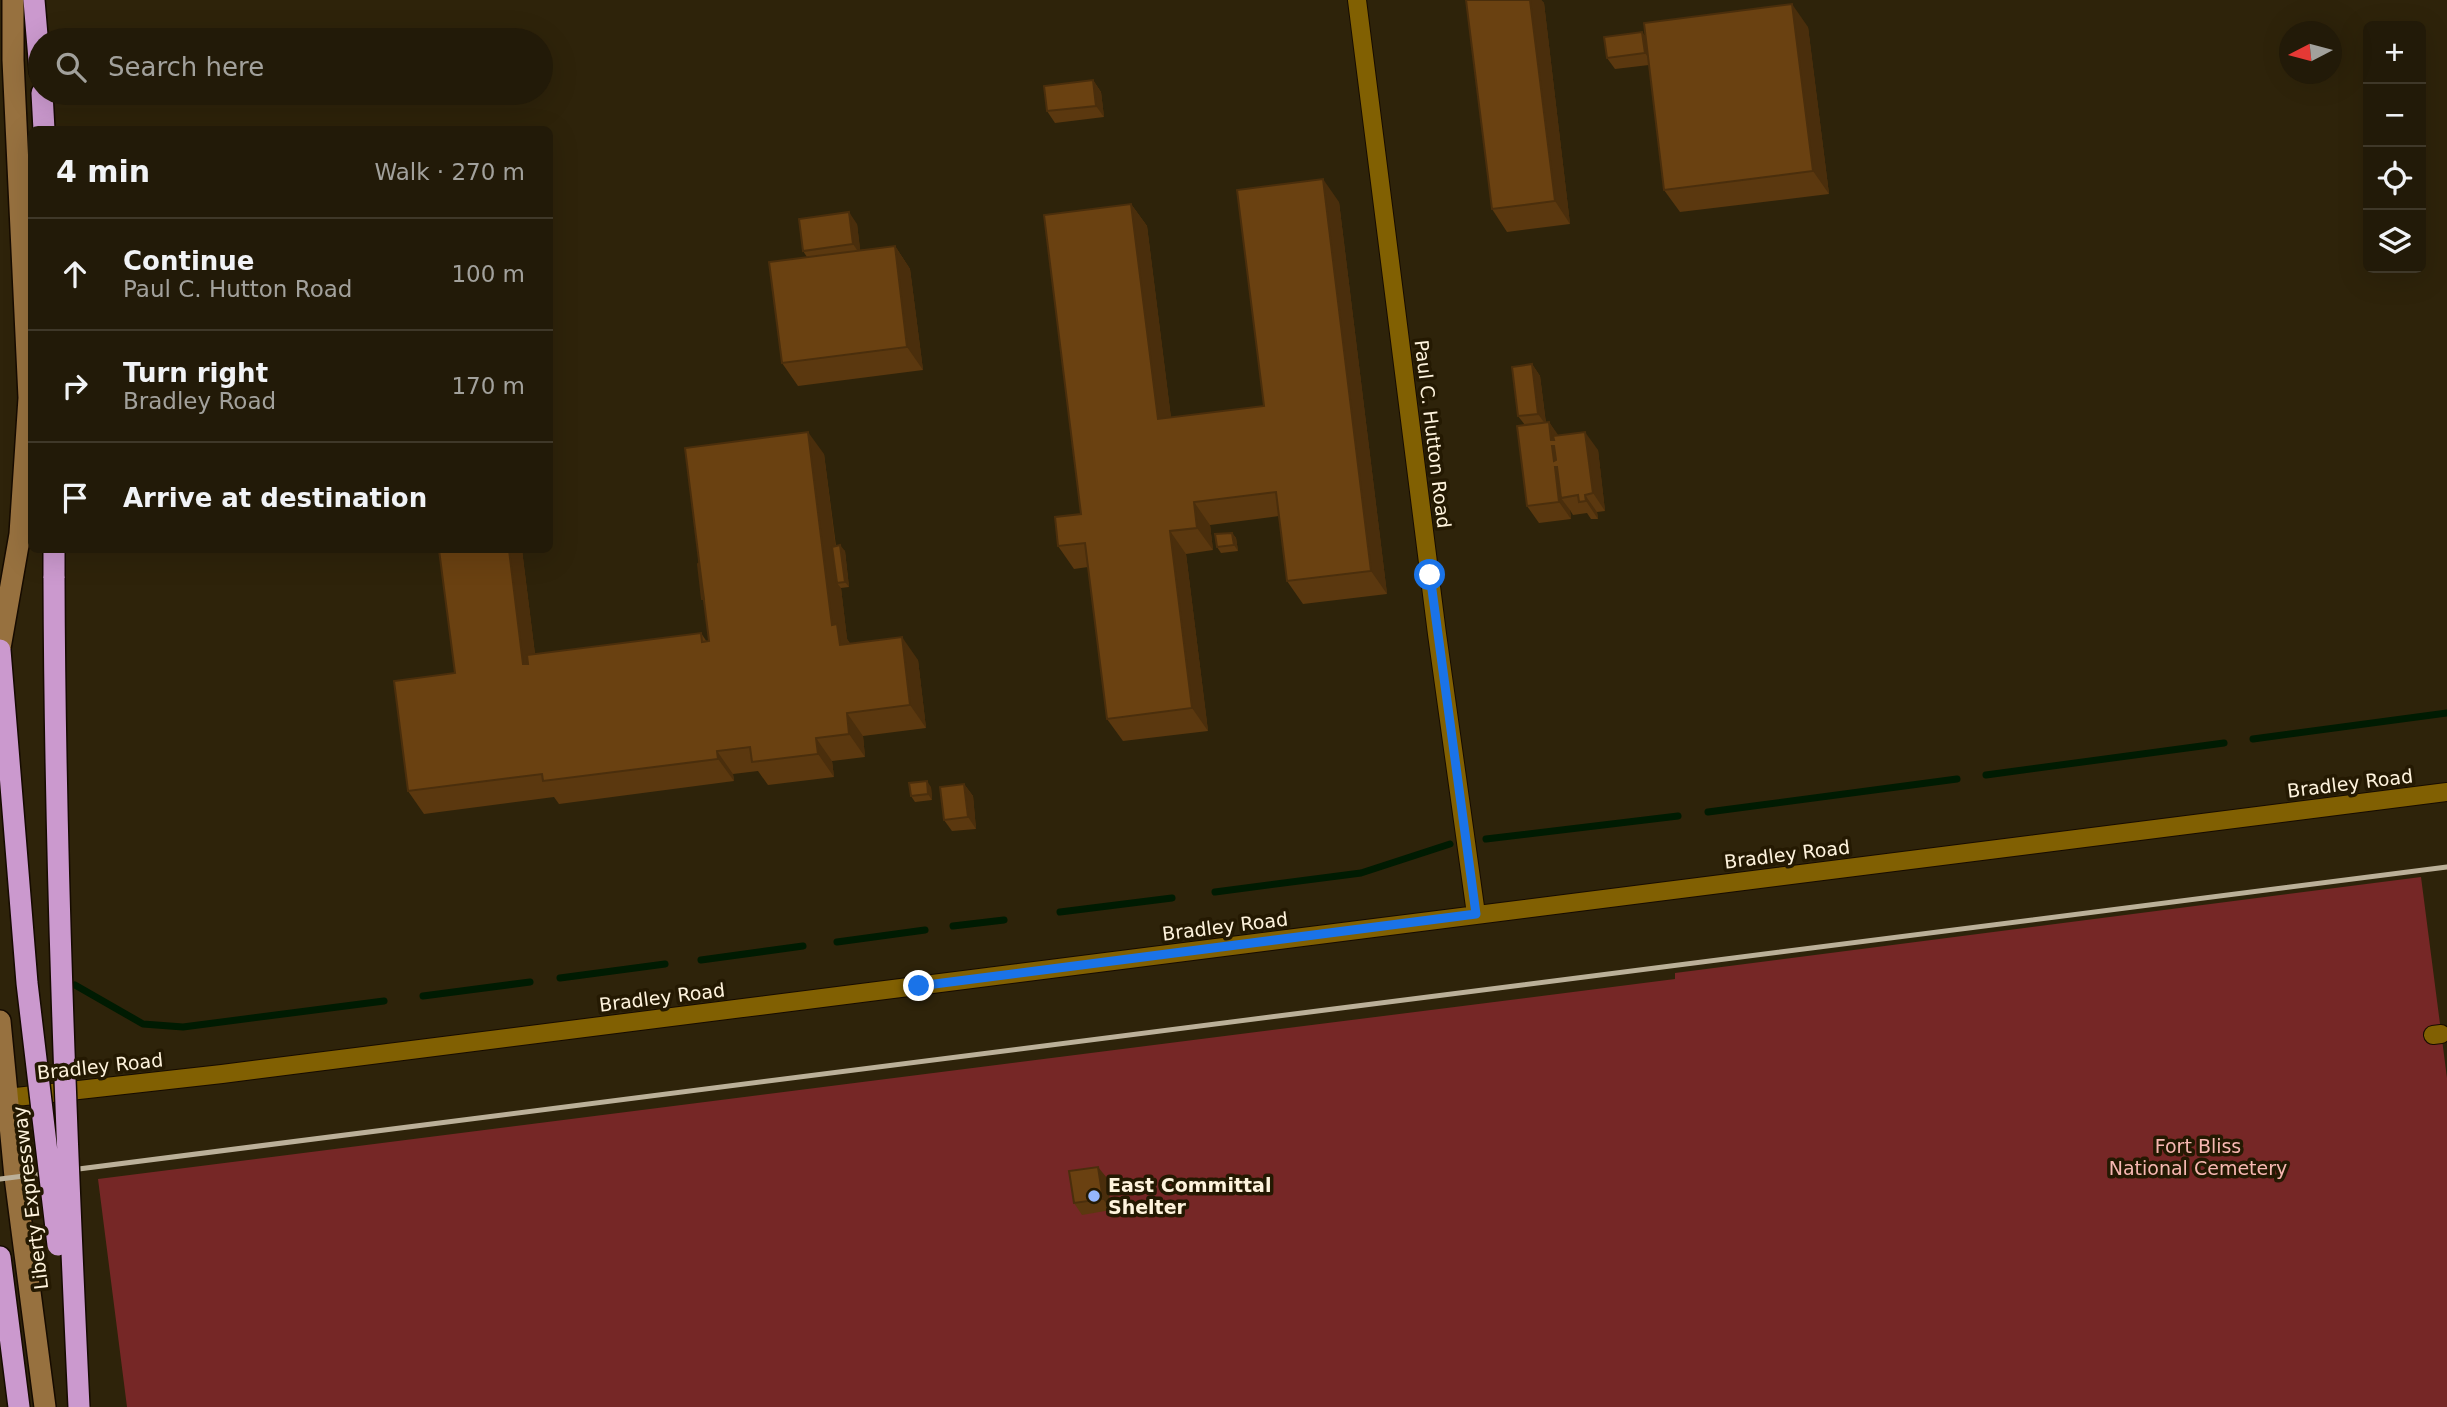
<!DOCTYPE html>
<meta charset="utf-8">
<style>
:root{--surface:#221a08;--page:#2e2716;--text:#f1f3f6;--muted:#a2a19c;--line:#3f3829}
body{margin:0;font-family:"DejaVu Sans",sans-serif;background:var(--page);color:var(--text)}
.controls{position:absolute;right:21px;top:21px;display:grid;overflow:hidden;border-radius:10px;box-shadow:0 7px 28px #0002}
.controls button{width:63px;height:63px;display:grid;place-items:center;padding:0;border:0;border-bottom:2px solid var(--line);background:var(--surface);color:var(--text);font:35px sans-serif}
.compass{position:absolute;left:2279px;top:21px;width:63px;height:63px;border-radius:50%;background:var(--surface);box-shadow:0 7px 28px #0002;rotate:264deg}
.stop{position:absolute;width:21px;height:21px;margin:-16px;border:5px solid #1a73e8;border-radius:50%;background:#fff}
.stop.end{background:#1a73e8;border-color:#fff;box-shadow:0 2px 7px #0008}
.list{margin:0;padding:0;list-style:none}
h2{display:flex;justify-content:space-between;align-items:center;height:91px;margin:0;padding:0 28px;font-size:30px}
h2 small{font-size:23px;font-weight:400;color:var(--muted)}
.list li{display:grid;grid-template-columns:46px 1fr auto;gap:21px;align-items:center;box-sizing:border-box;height:112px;padding:0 28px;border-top:2px solid var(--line)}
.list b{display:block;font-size:26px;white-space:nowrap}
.list p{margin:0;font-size:23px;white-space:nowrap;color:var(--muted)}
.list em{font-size:23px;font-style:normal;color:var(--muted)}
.icon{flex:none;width:38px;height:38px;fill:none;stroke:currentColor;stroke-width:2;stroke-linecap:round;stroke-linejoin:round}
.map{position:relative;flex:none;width:2447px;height:1407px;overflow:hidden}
.search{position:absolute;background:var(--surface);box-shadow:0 7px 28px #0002;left:28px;top:28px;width:525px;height:77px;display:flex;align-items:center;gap:18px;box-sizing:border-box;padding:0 24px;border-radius:38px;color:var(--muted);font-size:26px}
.panel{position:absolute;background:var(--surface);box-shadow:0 7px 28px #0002;left:28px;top:126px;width:525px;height:427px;border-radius:10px}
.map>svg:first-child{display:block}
.green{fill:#762726}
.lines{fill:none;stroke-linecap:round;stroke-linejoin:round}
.stream{stroke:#001b02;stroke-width:7}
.minor-casing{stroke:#160b00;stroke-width:20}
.secondary-casing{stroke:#160b00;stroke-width:24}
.motorway-casing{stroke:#160b00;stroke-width:24}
.minor{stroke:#816002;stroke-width:18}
.secondary{stroke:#97713f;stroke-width:21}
.motorway{stroke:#cb99ce;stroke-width:21}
.rail{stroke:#bbb099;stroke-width:5}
.motorway-bridge-casing{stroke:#160b00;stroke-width:24;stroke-linecap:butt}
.motorway-bridge{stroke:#cb99ce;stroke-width:21}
.wall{fill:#5b380f}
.shaded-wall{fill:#4a2e0c}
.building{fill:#6a4111;stroke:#4a2e0c;stroke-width:2;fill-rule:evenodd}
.route{stroke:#1a73e8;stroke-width:9}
.poi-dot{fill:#95b6fd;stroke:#241902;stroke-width:2.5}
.labels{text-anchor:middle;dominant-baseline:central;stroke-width:7;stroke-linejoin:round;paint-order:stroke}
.street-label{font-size:19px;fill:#fef3dd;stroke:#241902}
.park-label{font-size:19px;fill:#f7b8b2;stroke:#241902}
.poi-label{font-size:19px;font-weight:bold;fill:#fef3dd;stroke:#241902;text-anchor:start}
</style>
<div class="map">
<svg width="2447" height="1407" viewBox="0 0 2447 1407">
<rect width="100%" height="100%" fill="#2e230a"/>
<!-- green -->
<path class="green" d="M 2421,877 L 2447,1078 L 2447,1407 L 127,1407 L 98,1179 L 1675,979 L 1675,973 Z"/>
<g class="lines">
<!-- stream -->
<path class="stream" d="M 2253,739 L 2447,713
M 1986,775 L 2224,743
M 1708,812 L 1957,779
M 1486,839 L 1678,816
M 1215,892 L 1361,873 L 1450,844
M 1060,912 L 1172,898
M 953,926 L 1004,920
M 837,942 L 925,930
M 701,960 L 803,946
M 560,978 L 665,964
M 75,985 L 143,1024 L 183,1027 L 384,1001
M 423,996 L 530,982"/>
<!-- minor casing -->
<g class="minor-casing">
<path id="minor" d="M 1357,0 L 1437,634 L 1476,914
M 2433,1035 L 2441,1034
M 7,1098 L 222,1074 L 2447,792"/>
</g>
<!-- secondary casing -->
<g class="secondary-casing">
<path id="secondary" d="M 0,648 L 20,534 L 29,398 L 13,60 L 13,0
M 0,1021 L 15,1177 L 45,1407"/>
</g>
<!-- motorway casing -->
<g class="motorway-casing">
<path id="motorway" d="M 34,0 L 40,71
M 42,93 L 44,130
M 54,550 L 54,578
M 0,1257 L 19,1407"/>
</g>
<!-- minor -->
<use href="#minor" class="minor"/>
<!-- secondary -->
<use href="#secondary" class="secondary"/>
<!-- motorway -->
<use href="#motorway" class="motorway"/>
<!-- rail -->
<path class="rail" d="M 0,1179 L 2447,867"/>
<!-- motorway-bridge casing -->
<g class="motorway-bridge-casing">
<path id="motorway-bridge" d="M 54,578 C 55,854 66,1131 79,1407
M 0,650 L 27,983 L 58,1245"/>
</g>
<!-- motorway-bridge -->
<use href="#motorway-bridge" class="motorway-bridge"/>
</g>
<!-- wall -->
<path class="wall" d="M 1466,0 L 1541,0 L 1544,3 L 1570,224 L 1507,232 L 1492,209 Z
M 1808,27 L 1829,194 L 1680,212 L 1664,190 L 1649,65 L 1615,69 L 1607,58 L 1642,32 L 1645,36 Z
M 1093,80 L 1101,92 L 1104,117 L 1055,123 L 1047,111 Z
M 1339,202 L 1387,594 L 1303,604 L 1287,581 L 1279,516 L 1210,525 L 1213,550 L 1186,554 L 1208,731 L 1123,741 L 1107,719 L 1088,567 L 1074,569 L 1058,546 L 1081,514 L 1131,204 L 1147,226 L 1171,418 L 1264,406 Z
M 857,224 L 860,250 L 895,246 L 910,269 L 923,370 L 798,386 L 782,363 L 807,257 L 803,251 Z
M 1532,364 L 1540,376 L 1546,423 L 1549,422 L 1558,436 L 1598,450 L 1605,511 L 1597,512 L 1598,519 L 1591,519 L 1587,513 L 1573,515 L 1570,510 L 1571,519 L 1539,523 L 1527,506 L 1525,425 L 1518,416 Z
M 824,454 L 836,546 L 845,551 L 849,587 L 841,588 L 847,639 L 850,644 L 918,660 L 926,728 L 863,736 L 865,757 L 832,761 L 834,777 L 768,785 L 758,771 L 733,774 L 734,781 L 559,804 L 554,797 L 424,814 L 408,791 L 455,673 L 439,550 L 522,550 L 535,654 L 701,633 L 707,642 L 709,641 L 704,601 L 702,599 Z
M 1232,533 L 1236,538 L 1238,551 L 1221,553 L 1217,547 Z
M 964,784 L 973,796 L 976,829 L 952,831 L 944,820 Z
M 931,787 L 932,800 L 915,802 L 911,796 Z
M 1107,1178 L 1111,1210 L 1082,1215 L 1074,1203 Z"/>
<!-- shaded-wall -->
<path class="shaded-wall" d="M 1530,0 L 1541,0 L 1544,3 L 1570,224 L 1555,201 Z
M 1792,4 L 1808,27 L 1829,194 L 1813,171 Z
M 1642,32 L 1650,43 L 1653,64 L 1645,53 Z
M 1093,80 L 1101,92 L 1104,117 L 1096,106 Z
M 1323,179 L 1339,202 L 1387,594 L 1371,571 Z
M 1131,204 L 1147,226 L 1174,442 L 1158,419 Z
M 849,212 L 857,224 L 861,256 L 853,244 Z
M 895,246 L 910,269 L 923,370 L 907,347 Z
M 1532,364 L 1540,376 L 1546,425 L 1538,414 Z
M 1549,422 L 1561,439 L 1551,440 Z
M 808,432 L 824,454 L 840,582 L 837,583 L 841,588 L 847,639 L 853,647 L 840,645 L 832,625 Z
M 1585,432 L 1598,450 L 1605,511 L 1593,493 Z
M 1555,467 L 1567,485 L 1561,498 L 1570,510 L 1571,519 L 1559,502 Z
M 1585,495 L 1597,512 L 1598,519 L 1586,501 Z
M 1194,502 L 1210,525 L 1213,550 L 1197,528 Z
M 1170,531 L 1186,554 L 1208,731 L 1192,708 Z
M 1232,533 L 1236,538 L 1238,551 L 1234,545 Z
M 840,545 L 845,551 L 849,587 L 845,582 Z
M 509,550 L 522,550 L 539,687 L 523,664 Z
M 902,637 L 918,660 L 926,728 L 910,705 Z
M 847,713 L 863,736 L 865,757 L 849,734 Z
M 816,738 L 832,761 L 834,777 L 818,754 Z
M 717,751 L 733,774 L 734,781 L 718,759 Z
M 927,781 L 931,787 L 932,800 L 928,794 Z
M 964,784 L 973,796 L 976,829 L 968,817 Z
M 1098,1167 L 1107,1178 L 1111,1210 L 1103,1199 Z"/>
<!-- building -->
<path class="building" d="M 1466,0 L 1530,0 L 1555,201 L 1492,209 Z
M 1792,4 L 1813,171 L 1664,190 L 1644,23 Z
M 1642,32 L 1645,53 L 1607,58 L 1604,37 Z
M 1093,80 L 1096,106 L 1047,111 L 1044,86 Z
M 1323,179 L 1371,571 L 1287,581 L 1276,492 L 1194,502 L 1197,528 L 1170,531 L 1192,708 L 1107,719 L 1085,543 L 1058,546 L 1055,517 L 1081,514 L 1044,215 L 1131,204 L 1158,419 L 1264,406 L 1237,190 Z
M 849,212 L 853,244 L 803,251 L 799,219 Z
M 895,246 L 907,347 L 782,363 L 769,262 Z
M 1532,364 L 1538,414 L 1518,416 L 1512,367 Z
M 1549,422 L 1551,440 L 1554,440 L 1553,436 L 1585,432 L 1593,493 L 1585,495 L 1586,501 L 1579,502 L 1578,495 L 1561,498 L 1557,467 L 1555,467 L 1559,502 L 1527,506 L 1517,426 ZM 1552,446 L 1554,446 L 1556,460 L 1554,461 Z
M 808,432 L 832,625 L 837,624 L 840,645 L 902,637 L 910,705 L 847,713 L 849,734 L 816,738 L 818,754 L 752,762 L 750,747 L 717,751 L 718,759 L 543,781 L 542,774 L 408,791 L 394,681 L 455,673 L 439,550 L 509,550 L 523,664 L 528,664 L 527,655 L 701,633 L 702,642 L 709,641 L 685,448 Z
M 1232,533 L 1234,545 L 1217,547 L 1215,534 Z
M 840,545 L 845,582 L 837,583 L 832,547 Z
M 699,563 L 704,599 L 702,599 L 698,564 Z
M 927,781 L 928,794 L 911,796 L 909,783 Z
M 964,784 L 968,817 L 944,820 L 940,787 Z
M 1098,1167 L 1103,1199 L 1074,1203 L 1069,1171 Z"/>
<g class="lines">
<!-- route -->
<path class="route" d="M 919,986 L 1476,914 L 1430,575"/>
</g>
<!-- markers -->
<circle class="poi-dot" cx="1094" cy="1196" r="7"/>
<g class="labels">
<!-- street labels -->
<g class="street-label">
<text transform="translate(1433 434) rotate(83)">Paul C. Hutton Road</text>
<text transform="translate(2350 783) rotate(-7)">Bradley Road</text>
<text transform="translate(1787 854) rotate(-7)">Bradley Road</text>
<text transform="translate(1225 926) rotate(-7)">Bradley Road</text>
<text transform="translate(662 997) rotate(-7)">Bradley Road</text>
<text transform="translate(100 1066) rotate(-6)">Bradley Road</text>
<text transform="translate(30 1198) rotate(-97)">Liberty Expressway</text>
</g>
<!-- park labels -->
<g class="park-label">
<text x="2198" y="1146">Fort Bliss<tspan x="2198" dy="22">National Cemetery</tspan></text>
</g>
<!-- poi labels -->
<g class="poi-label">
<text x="1108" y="1185">East Committal<tspan x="1108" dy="22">Shelter</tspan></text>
</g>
</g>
</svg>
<div class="controls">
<button>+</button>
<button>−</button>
<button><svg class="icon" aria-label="locate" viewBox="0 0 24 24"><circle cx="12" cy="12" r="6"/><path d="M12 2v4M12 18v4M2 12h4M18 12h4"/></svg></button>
<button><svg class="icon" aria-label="layers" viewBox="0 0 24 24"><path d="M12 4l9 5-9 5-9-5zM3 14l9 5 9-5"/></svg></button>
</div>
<svg class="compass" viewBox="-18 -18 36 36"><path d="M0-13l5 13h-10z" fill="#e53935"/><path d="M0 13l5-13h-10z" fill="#a2a19c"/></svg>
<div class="stop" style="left:1430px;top:575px"></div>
<div class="stop end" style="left:919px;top:986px"></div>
<div class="search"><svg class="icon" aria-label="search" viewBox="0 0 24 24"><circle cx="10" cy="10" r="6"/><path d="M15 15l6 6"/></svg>Search here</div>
<section class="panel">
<h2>4 min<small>Walk · 270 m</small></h2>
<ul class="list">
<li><svg class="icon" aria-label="ahead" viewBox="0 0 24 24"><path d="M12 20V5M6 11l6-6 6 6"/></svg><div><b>Continue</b><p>Paul C. Hutton Road</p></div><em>100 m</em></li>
<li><svg class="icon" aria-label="right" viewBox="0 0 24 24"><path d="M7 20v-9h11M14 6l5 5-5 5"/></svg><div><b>Turn right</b><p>Bradley Road</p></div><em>170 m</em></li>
<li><svg class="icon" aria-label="arrive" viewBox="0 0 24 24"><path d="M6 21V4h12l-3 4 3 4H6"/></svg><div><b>Arrive at destination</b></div></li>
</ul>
</section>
</div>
